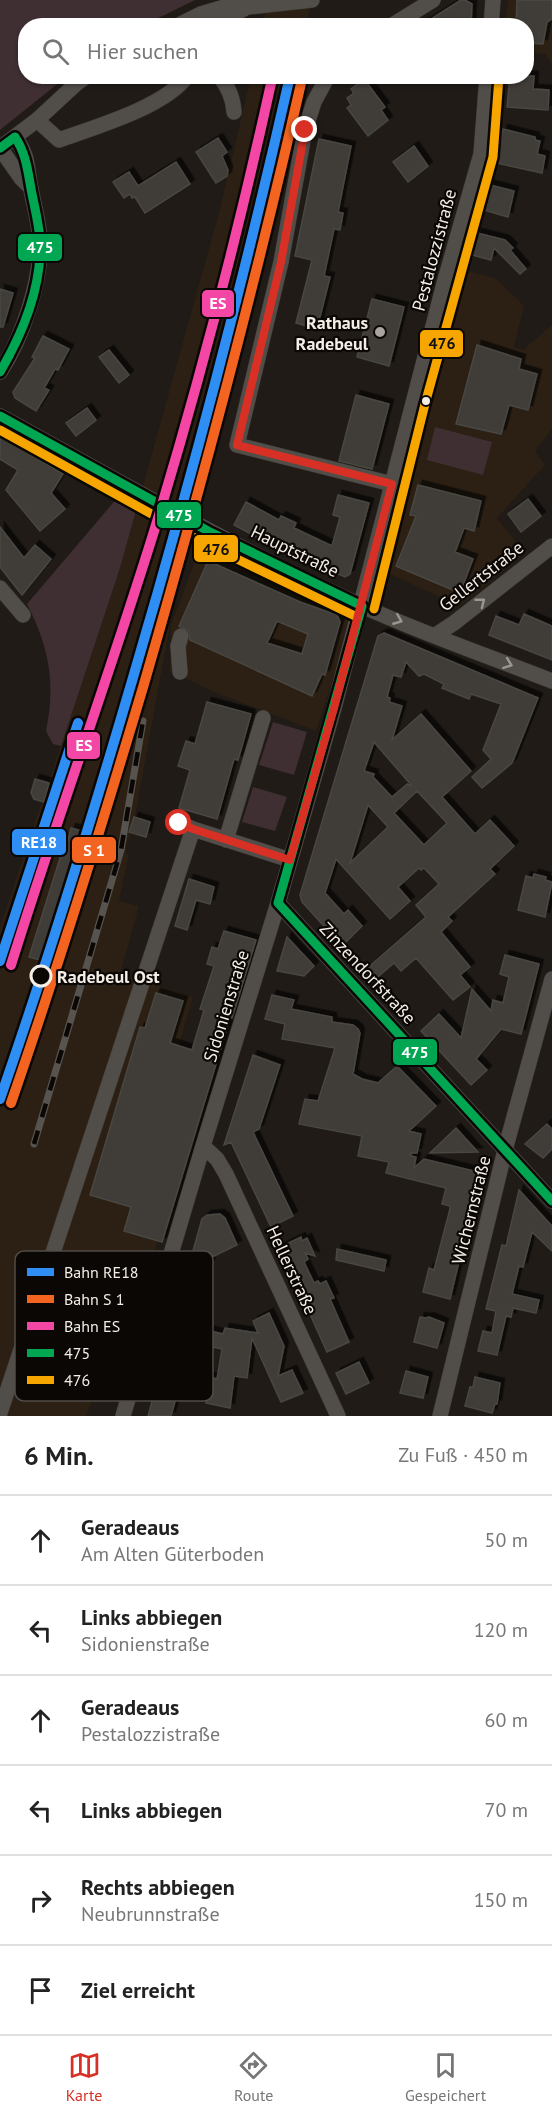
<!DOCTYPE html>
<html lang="de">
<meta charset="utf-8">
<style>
:root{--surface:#fff;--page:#f6f6f6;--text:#222;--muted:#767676;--line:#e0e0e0;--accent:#d93025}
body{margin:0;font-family:"PT Sans",sans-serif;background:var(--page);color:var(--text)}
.stop{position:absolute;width:18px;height:18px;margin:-14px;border:4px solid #d93025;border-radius:50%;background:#fff}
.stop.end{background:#d93025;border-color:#fff;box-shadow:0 2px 6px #0008}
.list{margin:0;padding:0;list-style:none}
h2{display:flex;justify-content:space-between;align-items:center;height:78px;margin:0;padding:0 24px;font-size:26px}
h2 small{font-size:20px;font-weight:400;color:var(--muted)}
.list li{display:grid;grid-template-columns:39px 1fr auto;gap:18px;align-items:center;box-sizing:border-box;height:90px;padding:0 24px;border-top:2px solid var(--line)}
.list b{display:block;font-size:22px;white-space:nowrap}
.list p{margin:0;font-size:20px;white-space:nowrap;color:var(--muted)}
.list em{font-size:20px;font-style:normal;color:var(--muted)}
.icon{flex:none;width:33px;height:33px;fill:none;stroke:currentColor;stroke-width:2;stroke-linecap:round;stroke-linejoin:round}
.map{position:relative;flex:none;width:552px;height:1416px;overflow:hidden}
.search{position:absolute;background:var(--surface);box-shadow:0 2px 4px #0004;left:18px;right:18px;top:18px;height:66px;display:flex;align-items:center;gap:15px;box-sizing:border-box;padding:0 21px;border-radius:24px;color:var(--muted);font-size:22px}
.sheet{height:618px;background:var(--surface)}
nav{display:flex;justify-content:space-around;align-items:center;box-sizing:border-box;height:84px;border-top:2px solid var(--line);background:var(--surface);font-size:16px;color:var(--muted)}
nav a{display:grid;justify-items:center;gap:3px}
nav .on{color:var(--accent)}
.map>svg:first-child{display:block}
.built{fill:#2b2013}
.green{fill:#3f2f32}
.building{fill:#3f3c38;stroke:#494742;stroke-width:1.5;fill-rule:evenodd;filter:url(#shadow)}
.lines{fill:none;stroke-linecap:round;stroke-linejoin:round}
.minor-casing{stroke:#3c3834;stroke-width:16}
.minor{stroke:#514e4a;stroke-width:15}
.rail-casing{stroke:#575450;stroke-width:7}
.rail{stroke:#0b0704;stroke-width:4.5;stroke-dasharray:14;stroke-linecap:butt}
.bus-1-casing{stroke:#0b0704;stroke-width:14}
.bus-2-casing{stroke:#0b0704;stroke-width:14}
.bus-1{stroke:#00a651;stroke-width:9}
.bus-2{stroke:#f7a600;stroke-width:9}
.rail-1-casing{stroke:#0b0704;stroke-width:15}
.rail-2-casing{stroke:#0b0704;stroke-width:15}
.rail-3-casing{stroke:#0b0704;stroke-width:15}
.rail-1{stroke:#2f8ef3;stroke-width:10}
.rail-2{stroke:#f36421;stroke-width:10}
.rail-3{stroke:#f346a5;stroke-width:10}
.oneway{stroke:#9a9691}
.route{stroke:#d93025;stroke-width:8}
.poi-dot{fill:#aaa49e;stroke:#0b0704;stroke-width:2}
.bus-dot{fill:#f4eee7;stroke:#0b0704;stroke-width:2}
.stop-dot{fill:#0b0704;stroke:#f4eee7;stroke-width:3}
.labels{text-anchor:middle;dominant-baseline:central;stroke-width:4.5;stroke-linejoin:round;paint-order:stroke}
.street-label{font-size:18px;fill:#f4eee7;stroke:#0b0704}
.poi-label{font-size:18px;font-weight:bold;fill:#f4eee7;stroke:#0b0704;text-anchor:end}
.stop-label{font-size:18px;font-weight:bold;fill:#f4eee7;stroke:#0b0704;text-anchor:start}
.key{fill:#0b0704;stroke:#514c48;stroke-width:1.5}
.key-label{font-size:16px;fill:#f4eee7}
.line-badge{stroke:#0b0704;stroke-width:2}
.badge-label{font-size:16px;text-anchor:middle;font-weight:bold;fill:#fff}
.pale-badge-label{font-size:16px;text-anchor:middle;font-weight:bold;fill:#111}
</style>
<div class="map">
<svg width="552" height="1416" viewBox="0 0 552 1416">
<defs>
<filter id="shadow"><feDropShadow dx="4.5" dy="-4.5" stdDeviation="0" flood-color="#0009"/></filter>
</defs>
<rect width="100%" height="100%" fill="#201b16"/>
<!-- built -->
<path class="built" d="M 267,0 L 312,0 L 306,25 L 263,26 Z
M 508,0 L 552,0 L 552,64 L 545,54 L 527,53 L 526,26 L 505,26 Z
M 251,77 L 298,77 L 295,94 L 306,77 L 315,77 L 306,91 L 291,135 L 236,368 L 171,597 L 169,630 L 135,817 L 126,848 L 126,854 L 129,854 L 119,901 L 139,906 L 120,974 L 193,997 L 172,1068 L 191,1127 L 148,1273 L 106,1352 L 87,1416 L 0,1416 L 0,927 L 120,568 L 219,213 Z
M 461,269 L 497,279 L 524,306 L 514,347 L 523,350 L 552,325 L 552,429 L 535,451 L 545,465 L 497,518 L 524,553 L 460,606 L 383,571 L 408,482 Z
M 202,542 L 340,606 L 351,624 L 316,731 L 214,692 L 170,671 L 171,625 Z"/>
<!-- green -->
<path class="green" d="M 0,0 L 195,0 L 144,25 L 26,26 L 26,76 L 66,77 L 0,130 Z
M 435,427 L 492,442 L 483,475 L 427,460 Z
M 118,497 L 137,507 L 120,568 L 61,746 L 53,744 L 46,731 C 56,683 49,647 27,604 Z
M 273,722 L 307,732 L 294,775 L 259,765 Z
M 253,787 L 287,797 L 275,831 L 242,822 Z"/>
<!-- building -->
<path class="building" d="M 461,0 L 465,0 L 472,4 L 471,26 L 420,26 Z
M 517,0 L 552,0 L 552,19 L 547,22 L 543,44 L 526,43 L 526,26 L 516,26 Z
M 510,76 L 534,76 L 533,89 L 549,90 L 548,110 L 507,107 Z
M 364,79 L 385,107 L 381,110 L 388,120 L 368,136 L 347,108 L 351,105 L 347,98 L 354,93 L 351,89 Z
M 503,129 L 535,137 L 535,140 L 540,141 L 537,154 L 545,156 L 542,173 L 496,163 Z
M 218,138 L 227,152 L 222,156 L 228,170 L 227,176 L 216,183 L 196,152 Z
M 319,139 L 351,146 L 338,212 L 343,213 L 340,230 L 334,229 L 324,276 L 330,277 L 317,329 L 296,323 L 312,260 L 295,256 Z
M 414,146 L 428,166 L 408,182 L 393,162 Z
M 176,162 L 190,184 L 145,213 L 135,197 L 132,198 L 130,194 L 124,198 L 113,182 L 129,172 L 138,186 Z
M 490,185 L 514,191 L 508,217 L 484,210 Z
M 477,233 L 505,240 L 513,248 L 510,250 L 526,269 L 520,274 L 494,248 L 491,260 L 472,255 Z
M 0,289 L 13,293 L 3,327 L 0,327 Z
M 372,299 L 404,307 L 389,366 L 357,357 Z
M 43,336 L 69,349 L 58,370 L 55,369 L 44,388 L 49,390 L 36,411 L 15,398 L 13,392 L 35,358 L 32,357 Z
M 477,345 L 521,359 L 519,369 L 537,374 L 528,410 L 509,405 L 501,434 L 456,424 Z
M 109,350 L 129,375 L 119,383 L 99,357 Z
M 356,395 L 389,404 L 372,469 L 339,461 Z
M 87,408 L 96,420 L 76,436 L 66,423 Z
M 0,436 L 63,474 L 51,493 L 65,509 L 40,531 L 6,490 L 18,470 L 0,459 Z
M 418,485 L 481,501 L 474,531 L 464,528 L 455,552 L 473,559 L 460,593 L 396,566 L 416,516 L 410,515 Z
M 338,495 L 369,503 L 350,574 L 345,577 L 268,543 L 234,525 L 246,502 L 279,520 L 281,516 L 296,523 L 294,528 L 332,546 L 340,517 L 333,515 Z
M 528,499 L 541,516 L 521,532 L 508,514 Z
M 0,527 L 24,558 L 35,545 L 51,559 L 22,595 L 0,567 Z
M 208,561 L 300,602 L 337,615 L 340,622 L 325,675 L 322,674 L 312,696 L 190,640 L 188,630 L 179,626 ZM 277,621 L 308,634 L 302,654 L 267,643 Z
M 524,614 L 552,626 L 552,660 L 489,635 L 496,616 L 519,625 Z
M 384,633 L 538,698 L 512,763 L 482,788 L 472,777 L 491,759 L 483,750 L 501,704 L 471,694 L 469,699 L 442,688 L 444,684 L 424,674 L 419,676 L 406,662 L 401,677 L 393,675 L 387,697 L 390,698 L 389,702 L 402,706 L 392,740 L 421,714 L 471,771 L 442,797 L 475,834 L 490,820 L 514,846 L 490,869 L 495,874 L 448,917 L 452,921 L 441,932 L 470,967 L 460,975 L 470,987 L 453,1000 L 416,958 L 401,971 L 394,963 L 373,981 L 364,971 L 426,917 L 416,905 L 439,884 L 424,868 L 421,870 L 419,868 L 398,887 L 410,901 L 390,919 L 336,859 L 325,893 L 344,914 L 348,910 L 362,926 L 342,946 L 302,902 L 300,895 L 378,636 ZM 374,742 L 412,786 L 407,784 L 392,797 L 373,777 L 374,774 L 364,771 ZM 417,791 L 447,823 L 424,845 L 394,813 ZM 368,805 L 388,827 L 350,863 Z
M 207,702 L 251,714 L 238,760 L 234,759 L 217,819 L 179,808 L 190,770 L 178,766 L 186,741 L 195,744 Z
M 35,779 L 49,783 L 44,802 L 34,799 L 31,793 Z
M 134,817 L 150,822 L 146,837 L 129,832 Z
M 71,828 L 82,831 L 79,843 L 81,844 L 44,961 L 29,957 L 66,839 L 68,840 Z
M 534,874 L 546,877 L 545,880 L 552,882 L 545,917 L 518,910 L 526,876 L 533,878 Z
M 189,879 L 214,887 L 210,904 L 196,900 L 187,930 L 175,926 Z
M 224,931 L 256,940 L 232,1018 L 230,1018 L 162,1242 L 124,1231 L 131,1207 L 90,1195 L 140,1027 L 145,1028 L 156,993 L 183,1001 L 170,1043 L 192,1050 L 204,1010 L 200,1009 L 214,966 L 207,964 L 212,947 L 218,949 Z
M 287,937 L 314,966 L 304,976 L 277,971 Z
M 505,955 L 539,964 L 527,1011 L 521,1034 L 501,1029 L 476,1059 L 487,1070 L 471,1085 L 421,1031 L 439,1014 L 461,1038 L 472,989 L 491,1011 L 493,1000 L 503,1003 L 509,977 L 500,974 Z
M 272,995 L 294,1000 L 291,1009 L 332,1017 L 332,1022 L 353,1025 L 358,1029 L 360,1033 L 353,1074 L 362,1079 L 378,1083 L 397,1066 L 436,1106 L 409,1131 L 421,1134 L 417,1153 L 411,1153 L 411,1156 L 416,1157 L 414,1168 L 424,1159 L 478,1172 L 473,1203 L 450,1299 L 423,1292 L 429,1268 L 434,1270 L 450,1209 L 450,1206 L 442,1204 L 446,1188 L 386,1173 L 389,1162 L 358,1156 L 362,1136 L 299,1124 L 305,1099 L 318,1101 L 335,1048 L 282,1039 L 285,1024 L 265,1019 Z
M 253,1055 L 280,1065 L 259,1129 L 253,1132 L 293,1216 L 271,1227 L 231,1142 L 224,1145 Z
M 547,1124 L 552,1129 L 552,1149 L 543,1158 L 525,1144 Z
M 456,1128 L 478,1152 L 430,1153 Z
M 519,1190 L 552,1226 L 552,1251 L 532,1232 L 523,1267 L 519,1266 L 512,1294 L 539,1300 L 536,1313 L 513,1308 L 511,1317 L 506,1316 L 497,1355 L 478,1351 L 483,1331 L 492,1333 L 496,1311 L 486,1309 L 502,1245 L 506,1246 Z
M 220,1214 L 225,1218 L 237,1245 L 212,1257 L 210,1264 L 191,1258 L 202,1219 L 207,1215 Z
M 301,1237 L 302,1241 L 307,1238 L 315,1256 L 305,1253 L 308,1259 L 304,1262 L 314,1283 L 318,1281 L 320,1284 L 326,1281 L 334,1298 L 330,1299 L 349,1342 L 327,1352 L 309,1312 L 306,1313 L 278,1248 Z
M 337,1249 L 386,1260 L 384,1271 L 336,1260 Z
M 269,1313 L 284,1346 L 278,1376 L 292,1370 L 303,1393 L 281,1402 L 252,1338 L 247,1378 L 234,1376 L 230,1408 L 206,1403 L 207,1395 L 185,1389 L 183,1396 L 177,1394 L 171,1416 L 148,1416 L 155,1391 L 161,1393 L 168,1368 L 160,1366 L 168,1339 L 194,1347 L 187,1371 L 217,1379 L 222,1349 L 190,1342 L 194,1327 L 223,1334 L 225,1328 L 258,1333 L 253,1321 Z
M 420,1317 L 426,1318 L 429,1317 L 444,1323 L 437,1348 L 414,1342 Z
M 359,1362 L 369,1383 L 346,1394 L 336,1373 Z
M 406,1371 L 428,1377 L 423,1398 L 400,1393 Z
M 475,1377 L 500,1383 L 497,1404 L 495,1404 L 492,1413 L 465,1406 L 470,1387 L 473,1387 Z"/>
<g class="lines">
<!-- minor casing -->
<g class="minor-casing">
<path id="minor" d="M 195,21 C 213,20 228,17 244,9
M 177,26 L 201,14 L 231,5 L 248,7 L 312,0
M 391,26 L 433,0
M 491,26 L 493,0
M 219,76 C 229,87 233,98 234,112
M 328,76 L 314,102 L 305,130 L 281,262 L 237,445 L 392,484
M 37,120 L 59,140 C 95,127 165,107 187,76
M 0,148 L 37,120 L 77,83 L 87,76
M 0,148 L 21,178 L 30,187
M 0,372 C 22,339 42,280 40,240 C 39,222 34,206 31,189 C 26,166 30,159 15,137
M 0,416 C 120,482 238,550 362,606 C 424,634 488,656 552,681
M 0,588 L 23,615
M 434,636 L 454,623 L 552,546
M 180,672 L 178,646 L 181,636
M 179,823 L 193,829 L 290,860
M 226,840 L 263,718
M 278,903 L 552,1201
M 203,1146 L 217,1159 L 226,1174 L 338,1416
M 0,1413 L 193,829
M 123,1416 L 203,1146 L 278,903 L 334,708 L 445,280 L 481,154 L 487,76
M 440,1416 L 505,1150 L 552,979"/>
</g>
<!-- minor -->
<use href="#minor" class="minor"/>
<!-- rail casing -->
<g class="rail-casing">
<path id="rail" d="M 34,1144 L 121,850 L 143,721"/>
</g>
<!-- rail -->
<use href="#rail" class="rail"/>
<!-- bus-1 casing -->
<g class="bus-1-casing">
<path id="bus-1" d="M 0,148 L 15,137 C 27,155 28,174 32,194 C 35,209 39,225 40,240 C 42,286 23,333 0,372
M 0,416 L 208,531 L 362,606
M 278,903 L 552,1201
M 278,903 L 362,606"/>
</g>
<!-- bus-2 casing -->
<g class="bus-2-casing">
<path id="bus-2" d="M 0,430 L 202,542 L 357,617
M 374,609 L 425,404 L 493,157 L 499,77"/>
</g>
<!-- bus-1 -->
<use href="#bus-1" class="bus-1"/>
<!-- bus-2 -->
<use href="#bus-2" class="bus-2"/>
<!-- rail-1 casing -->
<g class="rail-1-casing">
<path id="rail-1" d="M 0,961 L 78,723
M 0,1099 C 48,961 91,821 132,681 C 191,481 244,280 290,76"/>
</g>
<!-- rail-2 casing -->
<g class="rail-2-casing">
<path id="rail-2" d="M 11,1103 C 59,965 102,825 144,684 C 202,484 256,282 302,79"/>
</g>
<!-- rail-3 casing -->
<g class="rail-3-casing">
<path id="rail-3" d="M 11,965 C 57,818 110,674 155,528 C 200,380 239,230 272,79"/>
</g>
<!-- rail-1 -->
<use href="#rail-1" class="rail-1"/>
<!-- rail-2 -->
<use href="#rail-2" class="rail-2"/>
<!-- rail-3 -->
<use href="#rail-3" class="rail-3"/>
</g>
<!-- one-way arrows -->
<defs><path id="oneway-chevron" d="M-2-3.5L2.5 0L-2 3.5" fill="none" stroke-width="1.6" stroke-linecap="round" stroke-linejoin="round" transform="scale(1.5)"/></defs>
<g class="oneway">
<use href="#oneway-chevron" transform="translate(481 602) rotate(-38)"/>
<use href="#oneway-chevron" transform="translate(398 620) rotate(22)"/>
<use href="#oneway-chevron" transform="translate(508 664) rotate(21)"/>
</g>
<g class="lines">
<!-- route -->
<path class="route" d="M 179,823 L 193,829 L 290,860 L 334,708 L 392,484 L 237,445 L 281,262 L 305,130"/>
</g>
<!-- markers -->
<circle class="poi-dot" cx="380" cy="332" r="6"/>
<circle class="bus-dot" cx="426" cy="401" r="5"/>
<circle class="stop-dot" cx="41" cy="976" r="10"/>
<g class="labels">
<!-- street labels -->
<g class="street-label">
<text transform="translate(434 250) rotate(-75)">Pestalozzistraße</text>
<text transform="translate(295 551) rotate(26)">Hauptstraße</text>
<text transform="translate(481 576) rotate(-38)">Gellertstraße</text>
<text transform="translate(368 973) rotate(47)">Zinzendorfstraße</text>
<text transform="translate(226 1006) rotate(-73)">Sidonienstraße</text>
<text transform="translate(471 1210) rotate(-76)">Wichernstraße</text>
<text transform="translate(292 1270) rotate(65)">Hellerstraße</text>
</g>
<!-- poi labels -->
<g class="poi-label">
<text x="368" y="322">Rathaus<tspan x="368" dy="21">Radebeul</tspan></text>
</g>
<!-- stop labels -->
<g class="stop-label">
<text x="57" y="976">Radebeul Ost</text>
</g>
</g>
<!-- legend -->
<rect x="15" y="1251" width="198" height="150" rx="9" class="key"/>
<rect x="27" y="1268" width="27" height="8" fill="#2f8ef3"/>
<rect x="27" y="1295" width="27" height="8" fill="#f36421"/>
<rect x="27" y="1322" width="27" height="8" fill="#f346a5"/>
<rect x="27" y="1349" width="27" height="8" fill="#00a651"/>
<rect x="27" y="1376" width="27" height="8" fill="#f7a600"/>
<g class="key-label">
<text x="64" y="1278">Bahn RE18</text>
<text x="64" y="1305">Bahn S 1</text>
<text x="64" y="1332">Bahn ES</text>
<text x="64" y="1359">475</text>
<text x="64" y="1386">476</text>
</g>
<g class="line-badge">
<rect x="17" y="233" width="46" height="29" rx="6" fill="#00a651"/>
<rect x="201" y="289" width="34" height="29" rx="6" fill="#f346a5"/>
<rect x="419" y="329" width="45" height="29" rx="6" fill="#f7a600"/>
<rect x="156" y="501" width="46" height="28" rx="6" fill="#00a651"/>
<rect x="193" y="534" width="46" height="29" rx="6" fill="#f7a600"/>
<rect x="66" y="731" width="35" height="29" rx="6" fill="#f346a5"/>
<rect x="11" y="828" width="56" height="28" rx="6" fill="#2f8ef3"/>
<rect x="71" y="836" width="46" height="28" rx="6" fill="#f36421"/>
<rect x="392" y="1038" width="46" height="28" rx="6" fill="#00a651"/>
</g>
<g class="badge-label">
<text x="40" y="253">475</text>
<text x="218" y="309">ES</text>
<text x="179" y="521">475</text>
<text x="84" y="751">ES</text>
<text x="39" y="848">RE18</text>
<text x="94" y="856">S 1</text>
<text x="415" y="1058">475</text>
</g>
<g class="pale-badge-label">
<text x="442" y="349">476</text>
<text x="216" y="555">476</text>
</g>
</svg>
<div class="stop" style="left:179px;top:823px"></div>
<div class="stop end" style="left:305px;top:130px"></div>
<div class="search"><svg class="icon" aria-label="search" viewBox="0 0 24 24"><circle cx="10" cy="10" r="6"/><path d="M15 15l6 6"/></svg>Hier suchen</div>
</div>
<section class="sheet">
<h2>6 Min.<small>Zu Fuß · 450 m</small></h2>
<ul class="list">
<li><svg class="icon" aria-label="ahead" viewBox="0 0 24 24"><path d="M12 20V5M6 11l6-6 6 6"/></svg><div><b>Geradeaus</b><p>Am Alten Güterboden</p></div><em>50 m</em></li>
<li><svg class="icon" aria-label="left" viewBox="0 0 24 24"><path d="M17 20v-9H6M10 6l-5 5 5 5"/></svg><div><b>Links abbiegen</b><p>Sidonienstraße</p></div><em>120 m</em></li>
<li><svg class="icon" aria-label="ahead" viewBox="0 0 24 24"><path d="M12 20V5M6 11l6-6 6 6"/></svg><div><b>Geradeaus</b><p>Pestalozzistraße</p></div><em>60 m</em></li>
<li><svg class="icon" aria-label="left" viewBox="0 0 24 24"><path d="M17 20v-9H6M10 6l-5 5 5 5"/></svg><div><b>Links abbiegen</b></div><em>70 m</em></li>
<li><svg class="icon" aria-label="right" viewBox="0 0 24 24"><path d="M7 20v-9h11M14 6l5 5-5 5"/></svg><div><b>Rechts abbiegen</b><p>Neubrunnstraße</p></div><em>150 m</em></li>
<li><svg class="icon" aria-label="arrive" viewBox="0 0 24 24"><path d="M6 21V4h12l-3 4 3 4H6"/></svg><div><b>Ziel erreicht</b></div></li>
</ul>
</section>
<nav>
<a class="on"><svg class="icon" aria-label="map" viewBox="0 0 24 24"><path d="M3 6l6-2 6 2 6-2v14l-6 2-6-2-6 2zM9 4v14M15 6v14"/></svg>Karte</a>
<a><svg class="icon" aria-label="directions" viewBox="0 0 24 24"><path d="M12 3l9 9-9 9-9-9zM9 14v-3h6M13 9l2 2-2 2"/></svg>Route</a>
<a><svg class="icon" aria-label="saved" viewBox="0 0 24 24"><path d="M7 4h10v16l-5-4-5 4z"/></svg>Gespeichert</a>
</nav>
